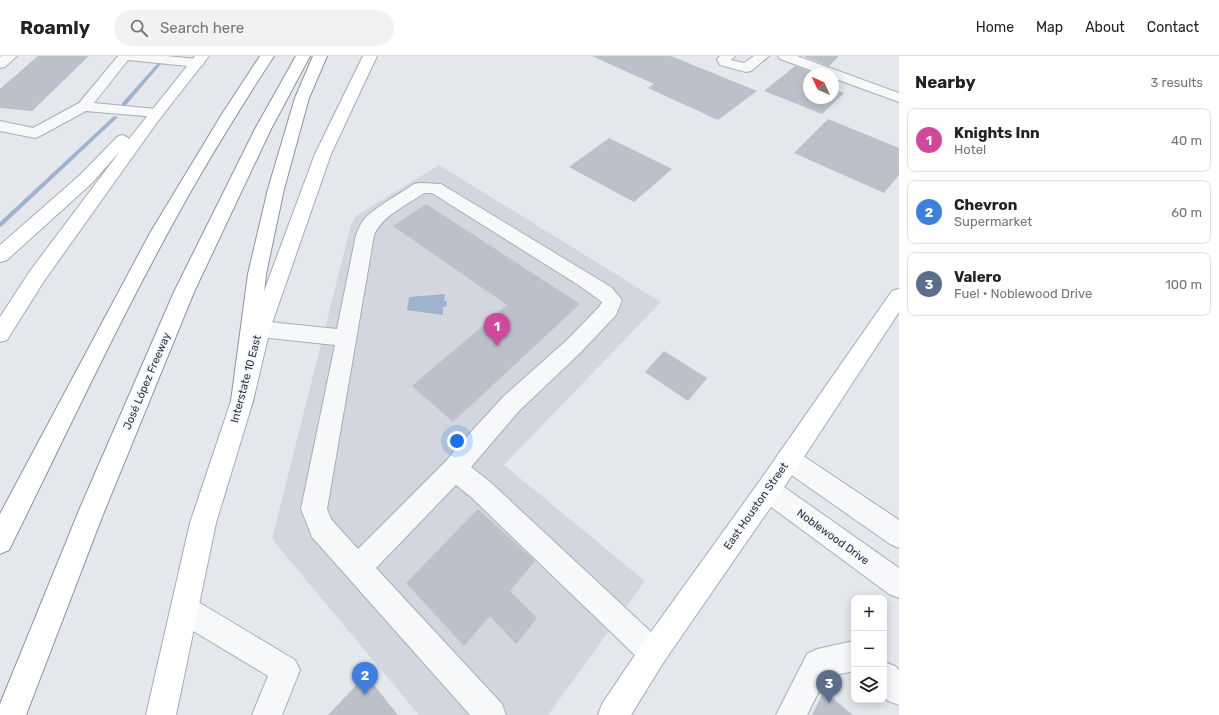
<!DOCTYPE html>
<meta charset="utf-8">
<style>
:root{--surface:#fff;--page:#f2f2f2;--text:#222;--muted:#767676;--line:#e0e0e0;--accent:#2563eb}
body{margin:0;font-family:Rubik,sans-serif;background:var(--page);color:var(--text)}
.controls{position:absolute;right:12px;bottom:12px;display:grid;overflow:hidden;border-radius:8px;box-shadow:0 2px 10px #0003}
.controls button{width:36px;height:36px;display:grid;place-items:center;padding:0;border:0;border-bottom:1px solid var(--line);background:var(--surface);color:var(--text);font:20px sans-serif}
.compass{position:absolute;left:803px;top:12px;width:36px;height:36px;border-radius:50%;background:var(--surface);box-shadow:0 2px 10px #0003;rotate:315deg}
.you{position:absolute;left:457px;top:385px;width:14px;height:14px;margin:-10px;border:3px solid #fff;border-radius:50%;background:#1a73e8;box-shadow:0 0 0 6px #1a73e833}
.badge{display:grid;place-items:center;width:26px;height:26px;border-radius:50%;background:var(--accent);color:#fff;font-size:13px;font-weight:700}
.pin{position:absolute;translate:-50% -33px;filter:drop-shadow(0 1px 2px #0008)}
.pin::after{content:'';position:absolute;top:21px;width:14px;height:12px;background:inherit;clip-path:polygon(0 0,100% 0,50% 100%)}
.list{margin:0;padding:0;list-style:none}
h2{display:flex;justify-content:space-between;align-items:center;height:52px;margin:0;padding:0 16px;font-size:17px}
h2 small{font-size:13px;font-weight:400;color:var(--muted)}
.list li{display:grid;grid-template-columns:26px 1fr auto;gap:12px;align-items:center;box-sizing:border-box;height:64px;margin:0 8px 8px;padding:0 8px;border:1px solid var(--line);border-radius:8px}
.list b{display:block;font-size:15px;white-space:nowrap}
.list p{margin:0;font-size:13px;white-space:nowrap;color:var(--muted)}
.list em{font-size:13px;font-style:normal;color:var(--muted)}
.icon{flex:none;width:22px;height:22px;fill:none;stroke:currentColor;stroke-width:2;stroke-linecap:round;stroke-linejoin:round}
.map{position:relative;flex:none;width:899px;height:659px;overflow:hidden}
header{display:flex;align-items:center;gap:24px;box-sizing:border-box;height:56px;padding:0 20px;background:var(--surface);border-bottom:1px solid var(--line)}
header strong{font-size:19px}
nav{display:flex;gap:22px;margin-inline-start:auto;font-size:14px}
.search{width:280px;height:36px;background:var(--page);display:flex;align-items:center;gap:10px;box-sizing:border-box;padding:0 14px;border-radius:22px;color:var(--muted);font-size:15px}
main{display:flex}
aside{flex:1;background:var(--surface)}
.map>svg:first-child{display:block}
.built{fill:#d2d6de}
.water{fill:#9fb4cc}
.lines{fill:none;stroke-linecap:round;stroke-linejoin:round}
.stream{fill:#9fb4cc;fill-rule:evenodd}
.building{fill:#bbc0ca}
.minor-casing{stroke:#a9aeb7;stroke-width:2}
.major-casing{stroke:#a3abb8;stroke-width:2}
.highway-casing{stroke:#8b94a3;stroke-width:2}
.minor{fill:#f7f8fa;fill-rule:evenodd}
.major{fill:#fff;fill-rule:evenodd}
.highway{fill:#fff;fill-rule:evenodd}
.labels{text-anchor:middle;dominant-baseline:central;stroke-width:3.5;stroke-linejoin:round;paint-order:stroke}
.street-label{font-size:11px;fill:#2b3445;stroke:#f4f6f9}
</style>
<header>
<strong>Roamly</strong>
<div class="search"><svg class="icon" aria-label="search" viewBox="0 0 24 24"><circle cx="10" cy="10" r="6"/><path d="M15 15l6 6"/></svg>Search here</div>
<nav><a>Home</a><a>Map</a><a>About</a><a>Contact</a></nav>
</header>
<main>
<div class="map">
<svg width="899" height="659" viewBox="0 0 899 659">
<rect width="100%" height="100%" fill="#e4e7ec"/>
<!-- built -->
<path class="built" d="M 439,109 L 661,246 L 504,409 L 645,525 L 548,659 L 419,659 L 272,483 L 351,169 L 356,160 Z"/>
<!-- water -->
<path class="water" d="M 445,238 L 444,245 L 447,245 L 446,251 L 443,251 L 443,259 L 407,254 L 409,241 Z"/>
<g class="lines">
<!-- stream -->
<path class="stream" d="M 158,7 L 161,8 L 126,49 L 122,49 L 122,47 Z
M 114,60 L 118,61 L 2,170 L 0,171 L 0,166 Z"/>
</g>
<!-- building -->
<path class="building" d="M 38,0 L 89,0 L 32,55 L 0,52 L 0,33 Z
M 592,0 L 671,0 L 757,35 L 718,64 L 648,32 L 654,28 Z
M 806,0 L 839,0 L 829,10 L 805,1 Z
M 795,10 L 817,18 L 809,18 L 809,42 L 833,42 L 833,33 L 844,37 L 822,58 L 764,35 Z
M 828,63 L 899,92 L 899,119 L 884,137 L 794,97 Z
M 609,82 L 672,113 L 634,146 L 569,111 Z
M 426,148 L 580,248 L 453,366 L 412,330 L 507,249 L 393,170 Z
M 664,295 L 707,322 L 688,345 L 645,316 Z
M 478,453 L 535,505 L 510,535 L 537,562 L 516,588 L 490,560 L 464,590 L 406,527 Z
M 366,619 L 398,659 L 328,659 Z
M 824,635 L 853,659 L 812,659 Z"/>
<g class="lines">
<!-- minor casing -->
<g class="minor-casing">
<path id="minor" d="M 2,0 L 17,0 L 5,11 L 0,12 L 0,1 Z
M 118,0 L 166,0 L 197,3 L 202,4 L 204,7 L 202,10 L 197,11 L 128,4 L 94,47 L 156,53 L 161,54 L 163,57 L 161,60 L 156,61 L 86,55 L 40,80 L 35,82 L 0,75 L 0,65 L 33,72 L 79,47 Z
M 720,0 L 735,0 L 731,4 L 744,7 L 754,0 L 769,0 L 751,15 L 746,16 L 720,9 L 717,3 Z
M 778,0 L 797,0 L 899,37 L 899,46 L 833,22 L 833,18 L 821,18 L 780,3 Z
M 420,127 L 441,128 L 611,231 L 622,244 L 616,259 L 581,296 L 519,355 L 471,411 L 489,425 L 663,587 L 668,597 L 663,607 L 653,612 L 643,607 L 471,441 L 456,429 L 376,512 L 502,648 L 506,659 L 470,659 L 312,481 L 301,453 L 335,289 L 260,281 L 253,279 L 250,273 L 253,267 L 260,265 L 337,273 L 356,179 C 358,174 360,169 363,165 C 373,152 400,138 414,128 ZM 424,137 L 432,137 L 580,230 L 602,246 L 600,250 L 567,284 L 503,341 L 460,388 L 446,405 L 358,493 L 331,463 L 327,453 L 374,179 C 382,160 407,149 424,137 Z
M 788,392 L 796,395 L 899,464 L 899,492 L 890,488 L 780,411 L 776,403 L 780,395 Z
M 768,422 L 777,426 L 899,512 L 899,542 L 889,538 L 759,442 L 756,434 L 759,426 Z
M 185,540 L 195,544 L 295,604 L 300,614 L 282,659 L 252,659 L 268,620 L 175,564 L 171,554 L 175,544 Z
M 854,585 L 854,615 L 826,621 L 807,659 L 776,659 L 807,598 L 817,593 Z
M 884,606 L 895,610 L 899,614 L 899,649 L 888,645 L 884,641 Z"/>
</g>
<!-- major casing -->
<g class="major-casing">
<path id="major" d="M 195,0 L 209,0 L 158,65 L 44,225 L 7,284 L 0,286 L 0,261 L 30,215 L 121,94 L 92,127 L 7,204 L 0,206 L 0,189 L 80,119 L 117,81 L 122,79 L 127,81 L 129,83 Z
M 363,0 L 377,0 L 331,98 L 270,273 L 253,345 L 216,467 L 176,659 L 146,659 L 190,467 L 231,345 L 250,273 L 315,98 Z
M 899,233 L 899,256 L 777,442 L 663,607 L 631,659 L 598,659 L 602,648 L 643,587 L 759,426 L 892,235 Z"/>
</g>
<!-- highway casing -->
<g class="highway-casing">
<path id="highway" d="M 260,0 L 274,0 C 249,38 225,77 202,116 C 131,238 72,367 9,494 L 0,498 L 0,458 L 150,177 L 222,58 Z
M 296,0 L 310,0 L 271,73 L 194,236 L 102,461 L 26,659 L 0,659 L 0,648 L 80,452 L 174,236 L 255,73 Z
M 313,0 L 327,0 L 309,42 L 284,133 L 266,218 L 253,345 L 250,352 L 242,355 L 234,352 L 231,345 L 248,218 L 268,133 L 295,42 Z"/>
</g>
<!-- minor -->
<use href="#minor" class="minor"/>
<!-- major -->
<use href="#major" class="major"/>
<!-- highway -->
<use href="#highway" class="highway"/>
</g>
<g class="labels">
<!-- street labels -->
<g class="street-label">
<text transform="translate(246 323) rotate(-75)">Interstate 10 East</text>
<text transform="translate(147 325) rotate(-67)">José López Freeway</text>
<text transform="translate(756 450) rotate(-55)">East Houston Street</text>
<text transform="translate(833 481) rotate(36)">Noblewood Drive</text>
</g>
</g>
</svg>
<div class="controls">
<button>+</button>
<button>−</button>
<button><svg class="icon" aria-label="layers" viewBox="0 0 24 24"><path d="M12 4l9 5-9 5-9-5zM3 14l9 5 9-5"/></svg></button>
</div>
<svg class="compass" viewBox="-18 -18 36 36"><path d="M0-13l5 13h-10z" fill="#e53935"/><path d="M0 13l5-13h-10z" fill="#767676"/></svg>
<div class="you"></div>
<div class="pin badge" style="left:497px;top:290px;background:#d1479c">1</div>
<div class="pin badge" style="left:365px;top:639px;background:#3f7fe0">2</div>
<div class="pin badge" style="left:829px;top:647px;background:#5c6f8a">3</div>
</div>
<aside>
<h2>Nearby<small>3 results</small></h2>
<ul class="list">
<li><span class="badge" style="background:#d1479c">1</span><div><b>Knights Inn</b><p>Hotel</p></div><em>40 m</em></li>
<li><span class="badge" style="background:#3f7fe0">2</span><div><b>Chevron</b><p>Supermarket</p></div><em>60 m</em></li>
<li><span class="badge" style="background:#5c6f8a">3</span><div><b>Valero</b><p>Fuel · Noblewood Drive</p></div><em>100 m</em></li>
</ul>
</aside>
</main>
